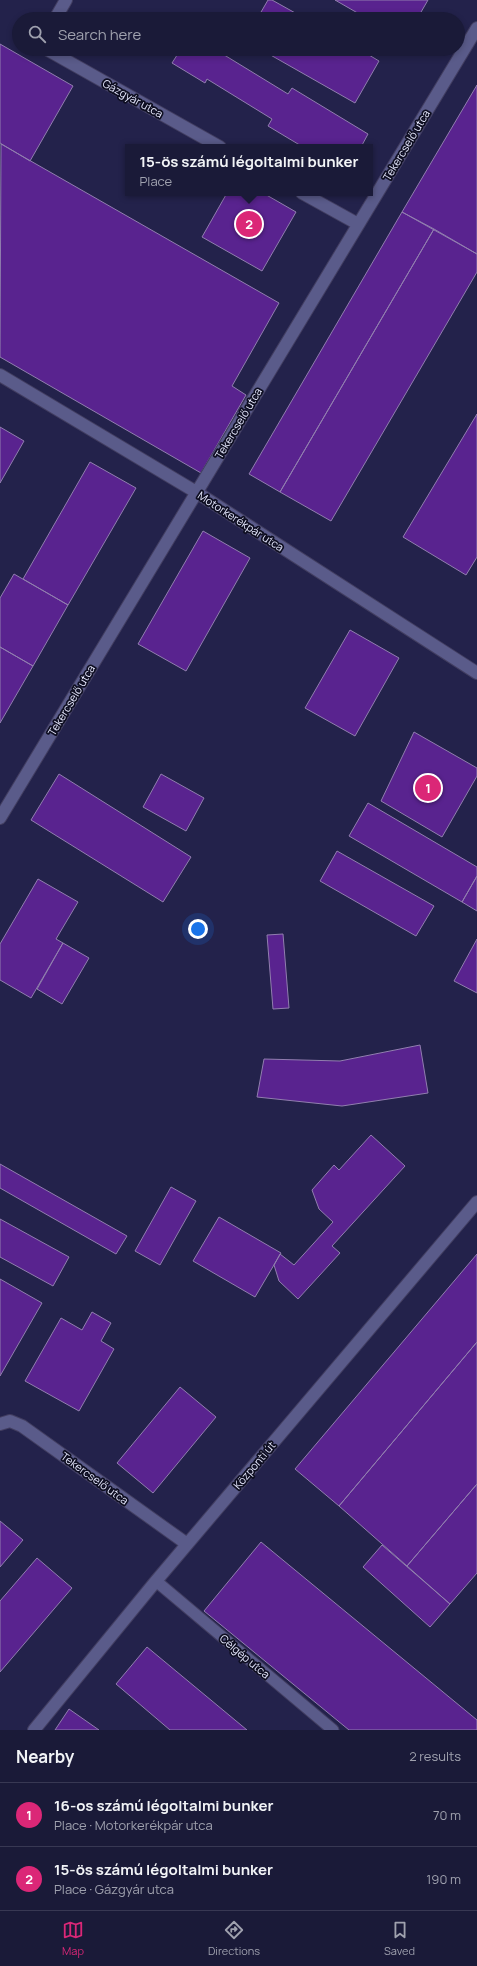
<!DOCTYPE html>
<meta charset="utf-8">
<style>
:root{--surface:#1a1a38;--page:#272743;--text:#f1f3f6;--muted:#9fa1ae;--line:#383853;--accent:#db2777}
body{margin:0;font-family:Manrope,sans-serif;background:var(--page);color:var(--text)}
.you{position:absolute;left:198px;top:929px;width:14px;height:14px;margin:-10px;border:3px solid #fff;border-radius:50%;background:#1a73e8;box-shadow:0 0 0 6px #1a73e833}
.badge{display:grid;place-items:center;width:26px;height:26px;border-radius:50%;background:var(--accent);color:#fff;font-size:13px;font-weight:700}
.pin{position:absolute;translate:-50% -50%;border:2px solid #fff;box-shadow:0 1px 4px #0006}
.popup{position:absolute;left:125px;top:144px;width:248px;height:52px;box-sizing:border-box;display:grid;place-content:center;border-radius:0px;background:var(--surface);filter:drop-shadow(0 1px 3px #0005);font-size:13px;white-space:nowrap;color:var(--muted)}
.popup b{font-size:15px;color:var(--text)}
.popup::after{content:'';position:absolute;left:50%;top:100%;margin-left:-8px;border:8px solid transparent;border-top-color:var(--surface)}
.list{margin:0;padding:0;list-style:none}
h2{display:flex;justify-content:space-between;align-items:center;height:52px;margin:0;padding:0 16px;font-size:17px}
h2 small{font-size:13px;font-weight:400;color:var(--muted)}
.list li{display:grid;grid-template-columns:26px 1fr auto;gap:12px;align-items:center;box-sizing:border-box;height:64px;padding:0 16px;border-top:1px solid var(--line)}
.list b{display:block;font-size:15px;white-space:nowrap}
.list p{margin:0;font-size:13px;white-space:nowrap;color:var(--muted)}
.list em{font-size:13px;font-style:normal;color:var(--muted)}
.icon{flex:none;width:22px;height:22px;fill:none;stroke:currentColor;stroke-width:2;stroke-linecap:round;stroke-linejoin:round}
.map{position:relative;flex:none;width:477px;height:1730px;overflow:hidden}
.search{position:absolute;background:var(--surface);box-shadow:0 2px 6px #0003;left:12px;right:12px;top:12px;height:44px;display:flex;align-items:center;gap:10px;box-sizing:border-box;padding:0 14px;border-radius:22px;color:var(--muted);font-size:15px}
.sheet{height:180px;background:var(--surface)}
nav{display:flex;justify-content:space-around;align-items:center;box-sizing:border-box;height:56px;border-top:1px solid var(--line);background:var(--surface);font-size:11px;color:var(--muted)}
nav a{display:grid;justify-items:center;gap:2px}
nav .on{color:var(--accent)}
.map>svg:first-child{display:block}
.building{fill:#59238f;stroke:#917eaf}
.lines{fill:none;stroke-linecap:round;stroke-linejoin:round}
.lane-casing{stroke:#423e61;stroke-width:13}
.street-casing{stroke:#423e61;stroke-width:14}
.lane{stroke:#5a5b8a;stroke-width:11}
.street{stroke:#5a5b8a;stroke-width:12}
.labels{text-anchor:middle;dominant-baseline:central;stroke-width:3.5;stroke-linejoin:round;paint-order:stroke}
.street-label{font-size:11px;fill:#e6e8fe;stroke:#0e0e21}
</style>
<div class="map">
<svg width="477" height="1730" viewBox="0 0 477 1730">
<rect width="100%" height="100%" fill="#23224b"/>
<!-- building -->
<path class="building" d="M 268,0 L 272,0 L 306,19 L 257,19 Z
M 335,0 L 428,0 L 417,19 L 368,19 Z
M 0,44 L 73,86 L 30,161 L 0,143 Z
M 181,49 L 224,49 L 221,53 L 288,94 L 292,88 L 368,134 L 361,147 L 303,147 L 268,126 L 272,119 L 207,79 L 205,83 L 172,63 Z
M 260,49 L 359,49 L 379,61 L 355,103 Z
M 477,85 L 477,254 L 402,212 Z
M 1,144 L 279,303 L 232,386 L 246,395 L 201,473 L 0,357 Z
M 227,193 L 263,193 L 296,212 L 262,271 L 202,237 Z
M 402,212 L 434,229 L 280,492 L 249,474 Z
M 434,229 L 477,254 L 477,272 L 331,521 L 280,492 Z
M 477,414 L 477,557 L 466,575 L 403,537 Z
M 0,427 L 24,441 L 0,483 Z
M 90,462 L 136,488 L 68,605 L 23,579 Z
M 203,531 L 250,558 L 186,671 L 138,644 Z
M 14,574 L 68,605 L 33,666 L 0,647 L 0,598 Z
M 350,630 L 399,658 L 355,736 L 305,708 Z
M 0,647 L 33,666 L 0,723 Z
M 414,732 L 477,768 L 477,776 L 442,837 L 381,801 Z
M 59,774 L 191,857 L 163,902 L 31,820 Z
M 161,774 L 204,798 L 186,831 L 143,807 Z
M 368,803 L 477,867 L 477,876 L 462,902 L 349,836 Z
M 337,851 L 434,906 L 416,936 L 320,881 Z
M 477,876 L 477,911 L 462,902 Z
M 38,879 L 78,902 L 56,939 L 63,943 L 31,998 L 0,980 L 0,944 Z
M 283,934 L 289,1008 L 273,1009 L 267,935 Z
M 477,939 L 477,993 L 454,981 Z
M 63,943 L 89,958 L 62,1004 L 37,989 Z
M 420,1045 L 428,1093 L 342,1106 L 257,1097 L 264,1059 L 340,1061 Z
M 371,1135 L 405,1166 L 332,1246 L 340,1253 L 298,1299 L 279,1281 L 274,1265 L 280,1254 L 294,1265 L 333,1222 L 319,1209 L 312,1190 L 334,1165 L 339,1170 Z
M 0,1164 L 127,1236 L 116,1254 L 0,1188 Z
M 171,1187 L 196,1201 L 160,1265 L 135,1251 Z
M 219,1217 L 281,1253 L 255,1297 L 193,1261 Z
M 0,1219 L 69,1257 L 53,1286 L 0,1257 Z
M 477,1254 L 477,1342 L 339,1506 L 295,1469 Z
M 0,1279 L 42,1303 L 0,1376 Z
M 92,1312 L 111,1323 L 101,1341 L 114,1349 L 79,1411 L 25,1381 L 61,1318 L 82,1330 Z
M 477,1342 L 477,1484 L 407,1566 L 339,1506 Z
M 180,1387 L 216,1417 L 153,1493 L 117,1463 Z
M 477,1484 L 477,1573 L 450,1604 L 407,1566 Z
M 0,1521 L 23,1540 L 0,1567 Z
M 261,1542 L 477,1720 L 477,1730 L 349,1730 L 204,1611 Z
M 382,1545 L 450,1604 L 430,1627 L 363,1567 Z
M 37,1558 L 72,1588 L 0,1672 L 0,1601 Z
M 147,1647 L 247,1730 L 170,1730 L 116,1684 Z
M 69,1709 L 99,1730 L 55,1730 Z"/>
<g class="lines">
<!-- lane casing -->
<g class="lane-casing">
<path id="lane" d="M 156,1581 L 333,1730"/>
</g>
<!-- street casing -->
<g class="street-casing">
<path id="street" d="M 55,19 L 66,0
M 46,49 L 220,147
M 302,193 L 358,224
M 0,375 L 196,492 L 477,673
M 0,818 L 477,28
M 0,1424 L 10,1421 L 22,1426 L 187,1544
M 34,1730 L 156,1581 L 477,1202"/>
</g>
<!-- lane -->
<use href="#lane" class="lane"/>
<!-- street -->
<use href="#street" class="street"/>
</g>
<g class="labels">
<!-- street labels -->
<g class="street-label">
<text transform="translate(133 98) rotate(29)">Gázgyár utca</text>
<text transform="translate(406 145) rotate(-59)">Tekercselő utca</text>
<text transform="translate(238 423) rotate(-59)">Tekercselő utca</text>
<text transform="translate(241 521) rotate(33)">Motorkerékpár utca</text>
<text transform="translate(71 700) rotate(-59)">Tekercselő utca</text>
<text transform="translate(254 1465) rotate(-50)">Központi út</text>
<text transform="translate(95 1478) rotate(36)">Tekercselő utca</text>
<text transform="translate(245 1656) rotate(40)">Célgép utca</text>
</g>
</g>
</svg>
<div class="you"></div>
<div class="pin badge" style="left:428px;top:788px">1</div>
<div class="pin badge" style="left:249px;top:224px">2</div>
<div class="popup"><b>15-ös számú légoltalmi bunker</b>Place</div>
<div class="search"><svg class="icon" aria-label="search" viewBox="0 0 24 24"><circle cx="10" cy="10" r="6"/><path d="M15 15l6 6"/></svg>Search here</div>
</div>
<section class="sheet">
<h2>Nearby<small>2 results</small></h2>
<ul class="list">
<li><span class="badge">1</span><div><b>16-os számú légoltalmi bunker</b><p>Place · Motorkerékpár utca</p></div><em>70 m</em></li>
<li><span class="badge">2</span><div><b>15-ös számú légoltalmi bunker</b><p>Place · Gázgyár utca</p></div><em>190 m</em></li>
</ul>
</section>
<nav>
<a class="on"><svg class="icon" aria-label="map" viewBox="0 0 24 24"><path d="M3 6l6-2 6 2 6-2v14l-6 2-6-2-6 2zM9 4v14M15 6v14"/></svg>Map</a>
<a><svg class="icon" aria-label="directions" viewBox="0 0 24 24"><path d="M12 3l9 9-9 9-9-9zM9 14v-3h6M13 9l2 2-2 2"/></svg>Directions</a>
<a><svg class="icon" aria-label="saved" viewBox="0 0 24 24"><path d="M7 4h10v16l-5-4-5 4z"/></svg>Saved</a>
</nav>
